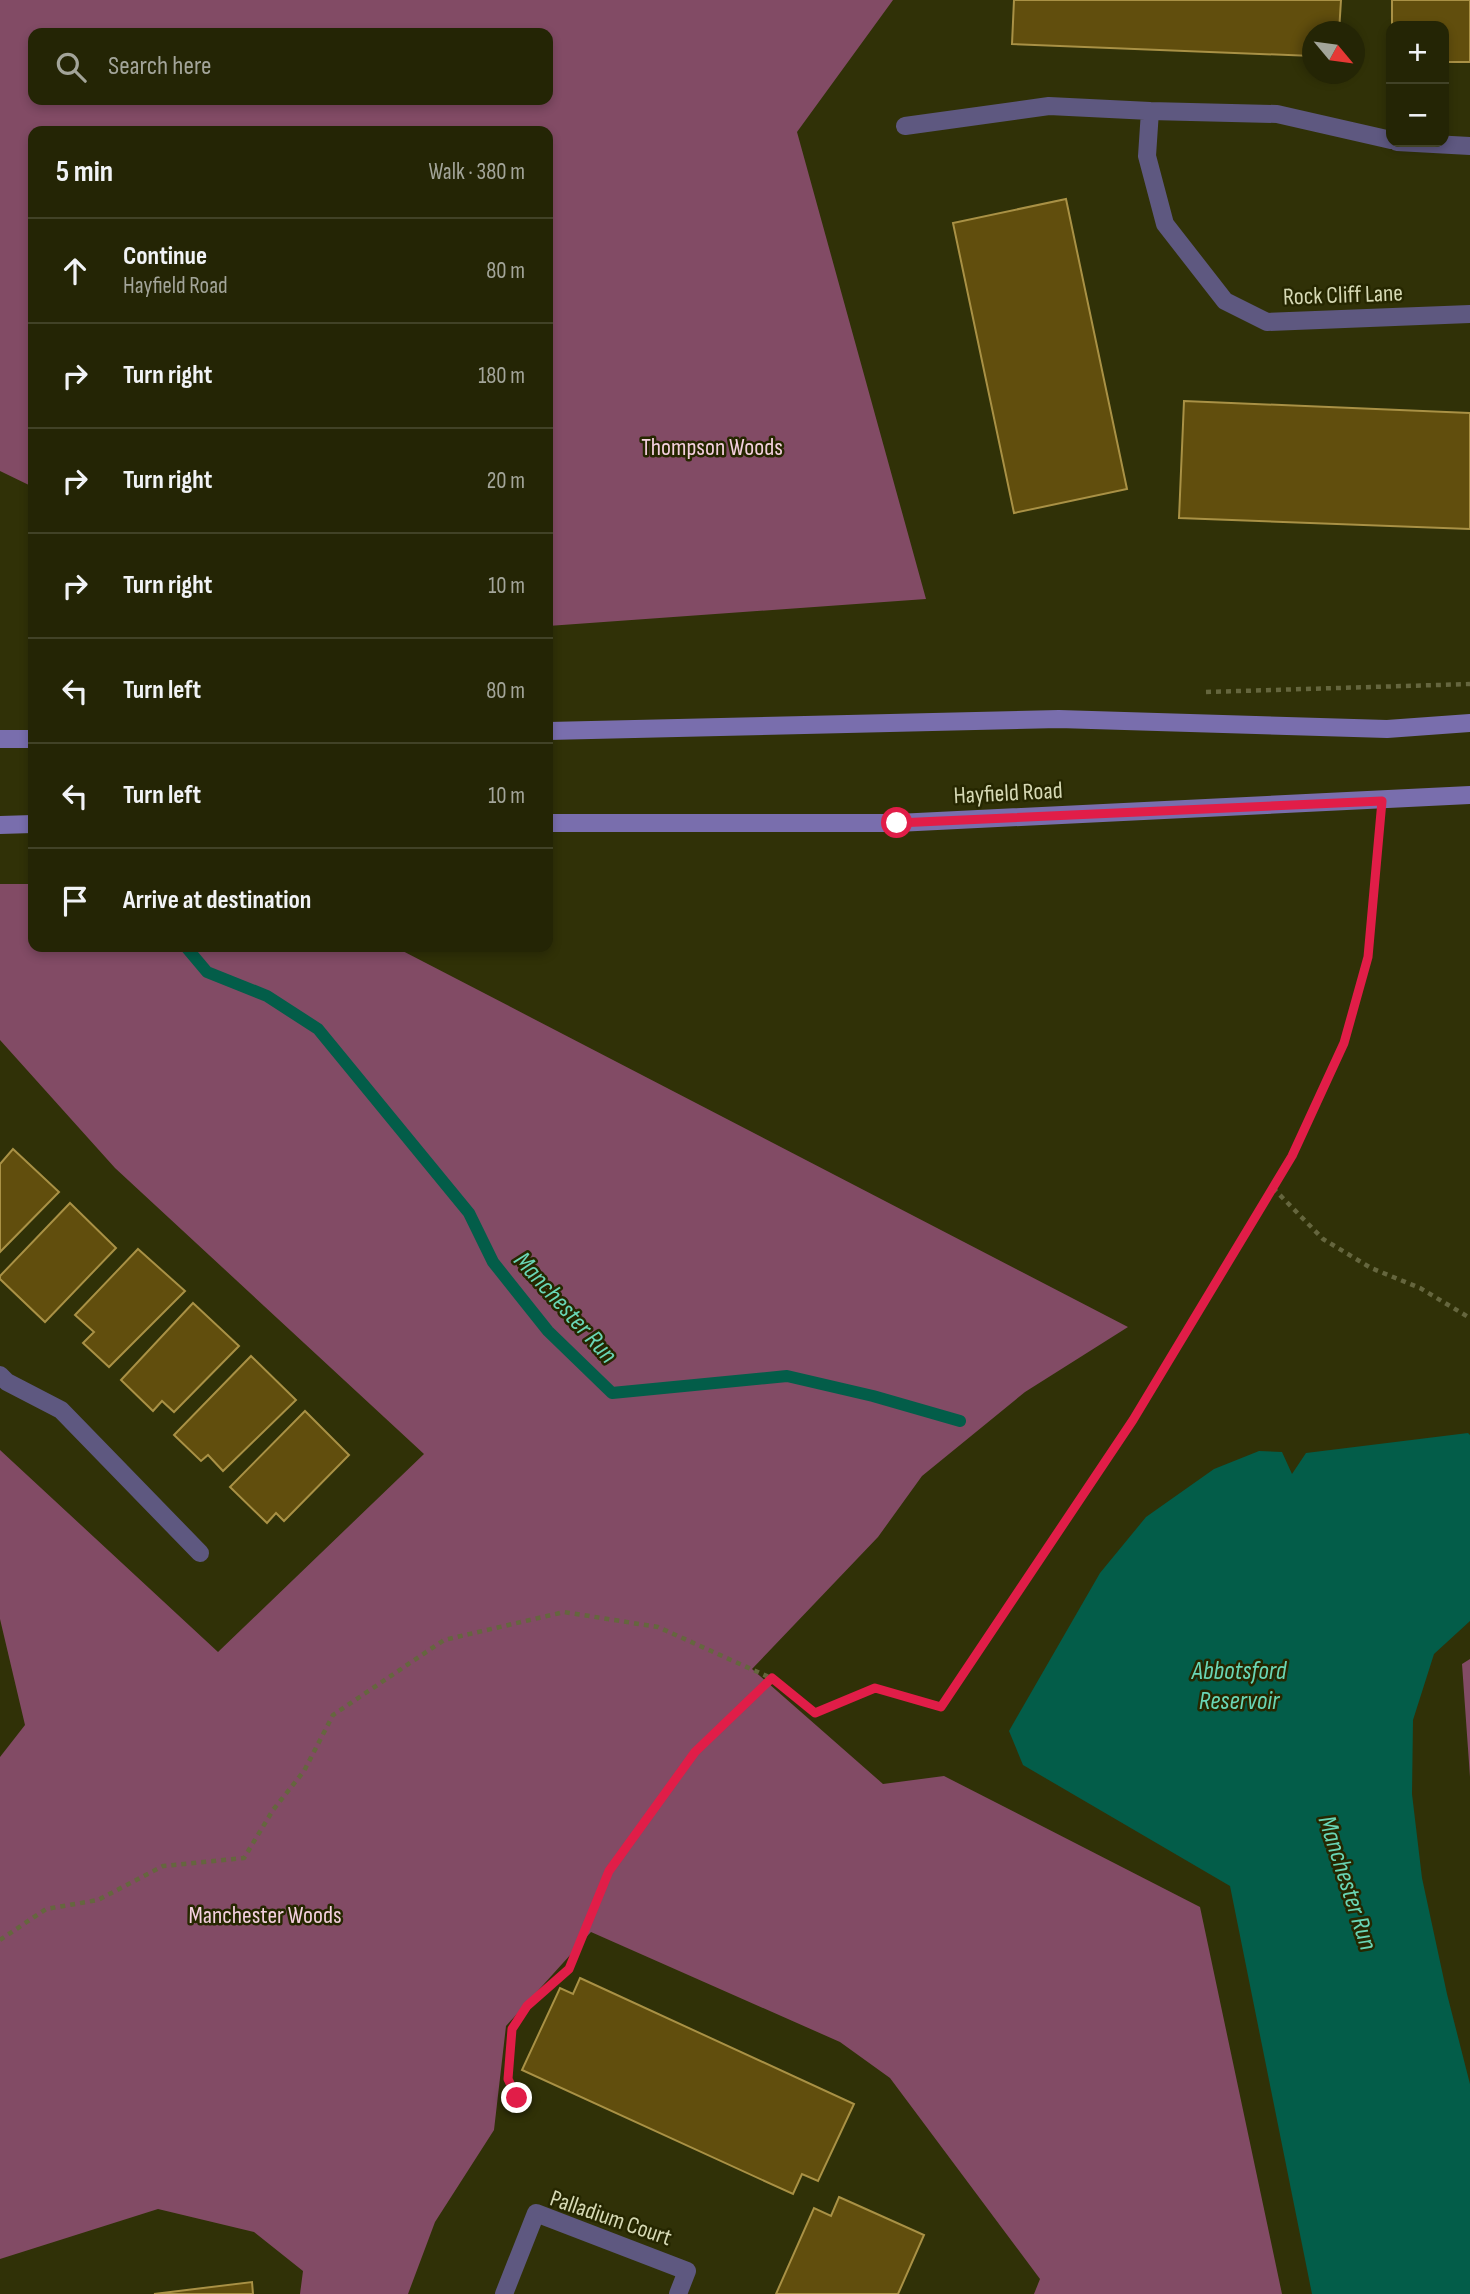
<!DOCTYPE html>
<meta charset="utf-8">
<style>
:root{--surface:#242505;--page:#2c2d0f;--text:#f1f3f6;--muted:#a3a59a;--line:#414227}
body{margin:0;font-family:"Sofia Sans Condensed",sans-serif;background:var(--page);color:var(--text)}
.controls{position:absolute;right:21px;top:21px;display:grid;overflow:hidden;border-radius:14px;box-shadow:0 4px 10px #0003}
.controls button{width:63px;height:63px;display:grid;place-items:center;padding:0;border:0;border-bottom:2px solid var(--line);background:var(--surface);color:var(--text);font:35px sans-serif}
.compass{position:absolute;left:1302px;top:21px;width:63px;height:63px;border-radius:50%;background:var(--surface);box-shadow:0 4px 10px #0003;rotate:119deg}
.stop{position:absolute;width:21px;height:21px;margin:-16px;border:5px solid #e11d48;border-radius:50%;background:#fff}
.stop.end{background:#e11d48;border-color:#fff;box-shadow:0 2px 7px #0008}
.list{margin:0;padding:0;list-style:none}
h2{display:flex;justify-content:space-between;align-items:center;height:91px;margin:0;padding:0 28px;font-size:30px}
h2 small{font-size:23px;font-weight:400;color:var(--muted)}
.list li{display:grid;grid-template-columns:46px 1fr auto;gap:21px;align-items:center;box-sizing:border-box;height:105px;padding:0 28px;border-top:2px solid var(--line)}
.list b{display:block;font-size:26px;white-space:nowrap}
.list p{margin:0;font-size:23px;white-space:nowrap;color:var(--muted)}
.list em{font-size:23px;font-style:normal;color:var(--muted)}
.icon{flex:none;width:38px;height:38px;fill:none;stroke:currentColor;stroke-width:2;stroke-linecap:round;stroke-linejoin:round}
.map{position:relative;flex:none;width:1470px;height:2294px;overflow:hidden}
.search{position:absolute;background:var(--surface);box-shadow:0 4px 10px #0003;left:28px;top:28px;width:525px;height:77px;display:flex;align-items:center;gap:18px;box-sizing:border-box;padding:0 24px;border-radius:14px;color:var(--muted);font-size:26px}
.panel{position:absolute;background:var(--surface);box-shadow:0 4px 10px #0003;left:28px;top:126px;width:525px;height:826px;border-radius:14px}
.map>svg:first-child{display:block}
.forest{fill:#824b65;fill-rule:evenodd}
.water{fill:#035d49}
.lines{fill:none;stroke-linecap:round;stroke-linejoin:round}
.stream{stroke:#035d49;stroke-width:12}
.building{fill:#614e0d;stroke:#a99145;stroke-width:2}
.path{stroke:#65663e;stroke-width:4.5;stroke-dasharray:5 5;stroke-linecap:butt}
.minor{stroke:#5e5880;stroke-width:18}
.secondary{stroke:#796ead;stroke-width:18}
.route{stroke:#e11d48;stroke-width:9}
.labels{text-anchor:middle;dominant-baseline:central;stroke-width:5;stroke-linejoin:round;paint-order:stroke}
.street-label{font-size:24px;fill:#d6d9b4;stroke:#262700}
.park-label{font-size:24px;fill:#f4d0df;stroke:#262700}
.water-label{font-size:26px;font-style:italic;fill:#69d6b5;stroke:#262700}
</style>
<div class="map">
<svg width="1470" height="2294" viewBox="0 0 1470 2294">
<rect width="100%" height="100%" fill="#303107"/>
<!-- forest -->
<path class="forest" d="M 0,0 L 893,0 L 797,132 L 926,599 L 548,626 L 548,131 L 33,131 L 33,487 L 0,471 ZM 33,33 L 548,33 L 548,100 L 33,100 Z
M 0,884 L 33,884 L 33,947 L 395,947 L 1128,1327 L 1025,1392 L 922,1476 L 878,1537 L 752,1669 L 883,1784 L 944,1776 L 1200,1907 L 1282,2294 L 1034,2294 L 1040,2279 L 890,2078 L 840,2042 L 591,1932 L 506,2026 L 494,2130 L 435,2222 L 408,2294 L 300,2294 L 303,2271 L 254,2232 L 158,2209 L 0,2259 L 0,1757 L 25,1725 L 0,1619 L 0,1450 L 218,1652 L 424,1454 L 115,1168 L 0,1040 Z
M 1470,1659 L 1470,1777 L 1462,1664 Z"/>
<!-- water -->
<path class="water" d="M 1468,1433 L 1470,1435 L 1470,1621 L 1434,1654 L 1413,1720 L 1412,1794 L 1422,1878 L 1447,1994 L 1470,2084 L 1470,2294 L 1312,2294 L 1230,1886 L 1023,1765 L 1009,1731 L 1100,1573 L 1146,1517 L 1214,1469 L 1259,1451 L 1282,1452 L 1292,1474 L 1306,1453 Z"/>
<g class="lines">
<!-- stream -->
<path class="stream" d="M 186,947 L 207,972 L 267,996 L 318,1029 L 469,1213 L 493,1262 L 548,1331 L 612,1393 L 787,1376 L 873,1396 L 960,1421"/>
</g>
<!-- building -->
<path class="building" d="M 1014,0 L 1341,0 L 1339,32 L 1312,32 L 1312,56 L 1012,44 Z
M 1392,0 L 1470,0 L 1470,62 L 1444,62 L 1444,26 L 1392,26 Z
M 1066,199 L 1127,489 L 1014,513 L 953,223 Z
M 1184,401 L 1470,413 L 1470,529 L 1179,518 Z
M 13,1149 L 59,1192 L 0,1252 L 0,1164 Z
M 70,1203 L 116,1248 L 45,1322 L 0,1279 L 0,1276 Z
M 138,1249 L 185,1291 L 109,1367 L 83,1343 L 94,1332 L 75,1315 Z
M 193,1303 L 239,1346 L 174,1412 L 162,1401 L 153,1411 L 121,1380 Z
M 251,1356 L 296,1400 L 223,1471 L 208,1455 L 201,1461 L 174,1435 Z
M 305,1411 L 349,1455 L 284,1521 L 276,1513 L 267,1523 L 230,1487 Z
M 580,1978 L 854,2104 L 818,2181 L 802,2174 L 793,2194 L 522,2070 L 560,1988 L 573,1994 Z
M 839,2197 L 924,2235 L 898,2294 L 776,2294 L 814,2208 L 831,2216 Z
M 252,2282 L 253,2294 L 154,2294 Z"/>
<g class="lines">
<!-- path -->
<path class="path" d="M 1206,692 L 1470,684
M 1273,1188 L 1323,1239 L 1371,1268 L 1420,1288 L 1470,1318
M 0,1940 L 46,1909 L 98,1900 L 163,1866 L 244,1858 L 273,1810 L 304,1771 L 333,1715 L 444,1640 L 564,1612 L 658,1627 L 771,1678
M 531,2104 L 517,2098 L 508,2079 L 512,2029 L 527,2006 L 569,1969 L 609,1871 L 695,1752 L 772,1678 L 815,1713 L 875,1688 L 941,1707 L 1133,1420 L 1292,1156 L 1344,1043 L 1368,957 L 1379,826"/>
<!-- minor -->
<path class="minor" d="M 1150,111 L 1147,156 L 1165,224 L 1225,301 L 1267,322 L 1470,314
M 905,126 L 1049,106 L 1150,111 L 1277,114 L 1391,140
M 1397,142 L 1470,146
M 0,1375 L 7,1382 L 61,1410 L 200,1553
M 504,2294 L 536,2213 L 687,2271 L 678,2294"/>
<!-- secondary -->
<path class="secondary" d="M 548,731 L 1059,719 L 1387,729 L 1470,723
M 0,739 L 33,739
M 548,823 L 897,823 L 1470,795
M 0,825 L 33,824"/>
</g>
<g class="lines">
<!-- route -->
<path class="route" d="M 517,2098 L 508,2079 L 512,2029 L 527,2006 L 569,1969 L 609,1871 L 695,1752 L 772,1678 L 815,1713 L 875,1688 L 941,1707 L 1133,1420 L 1292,1156 L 1344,1043 L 1368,957 L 1382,801 L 897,823"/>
</g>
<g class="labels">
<!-- street labels -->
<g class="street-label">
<text transform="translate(1343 295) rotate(-2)">Rock Cliff Lane</text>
<text transform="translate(1008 793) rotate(-3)">Hayfield Road</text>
<text transform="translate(611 2218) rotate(19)">Palladium Court</text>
</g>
<!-- park labels -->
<g class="park-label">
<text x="712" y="447">Thompson Woods</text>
<text x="265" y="1915">Manchester Woods</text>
</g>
<!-- water labels -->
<g class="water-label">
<text transform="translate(565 1308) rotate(48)">Manchester Run</text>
<text x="1239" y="1671">Abbotsford<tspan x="1239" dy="30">Reservoir</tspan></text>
<text transform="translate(1347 1883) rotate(72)">Manchester Run</text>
</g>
</g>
</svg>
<div class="controls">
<button>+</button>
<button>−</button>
</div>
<svg class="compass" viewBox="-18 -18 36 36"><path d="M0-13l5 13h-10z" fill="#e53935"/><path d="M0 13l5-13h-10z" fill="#a3a59a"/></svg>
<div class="stop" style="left:897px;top:823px"></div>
<div class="stop end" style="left:517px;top:2098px"></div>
<div class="search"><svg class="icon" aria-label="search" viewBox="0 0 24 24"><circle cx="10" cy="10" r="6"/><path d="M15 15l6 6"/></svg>Search here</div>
<section class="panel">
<h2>5 min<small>Walk · 380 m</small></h2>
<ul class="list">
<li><svg class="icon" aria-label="ahead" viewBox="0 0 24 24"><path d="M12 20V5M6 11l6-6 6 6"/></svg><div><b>Continue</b><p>Hayfield Road</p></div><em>80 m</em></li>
<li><svg class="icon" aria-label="right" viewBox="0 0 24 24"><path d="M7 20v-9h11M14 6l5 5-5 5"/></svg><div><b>Turn right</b></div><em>180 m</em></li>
<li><svg class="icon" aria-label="right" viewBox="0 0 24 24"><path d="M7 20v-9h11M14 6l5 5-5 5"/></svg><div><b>Turn right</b></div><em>20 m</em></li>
<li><svg class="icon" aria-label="right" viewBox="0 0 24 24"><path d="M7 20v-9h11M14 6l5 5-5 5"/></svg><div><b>Turn right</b></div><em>10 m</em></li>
<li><svg class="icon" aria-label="left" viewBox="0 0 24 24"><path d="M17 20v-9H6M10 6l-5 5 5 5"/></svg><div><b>Turn left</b></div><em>80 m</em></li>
<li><svg class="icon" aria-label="left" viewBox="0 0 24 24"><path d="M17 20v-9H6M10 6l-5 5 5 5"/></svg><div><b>Turn left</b></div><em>10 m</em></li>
<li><svg class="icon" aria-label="arrive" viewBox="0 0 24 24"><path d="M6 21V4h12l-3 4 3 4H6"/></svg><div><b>Arrive at destination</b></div></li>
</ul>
</section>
</div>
